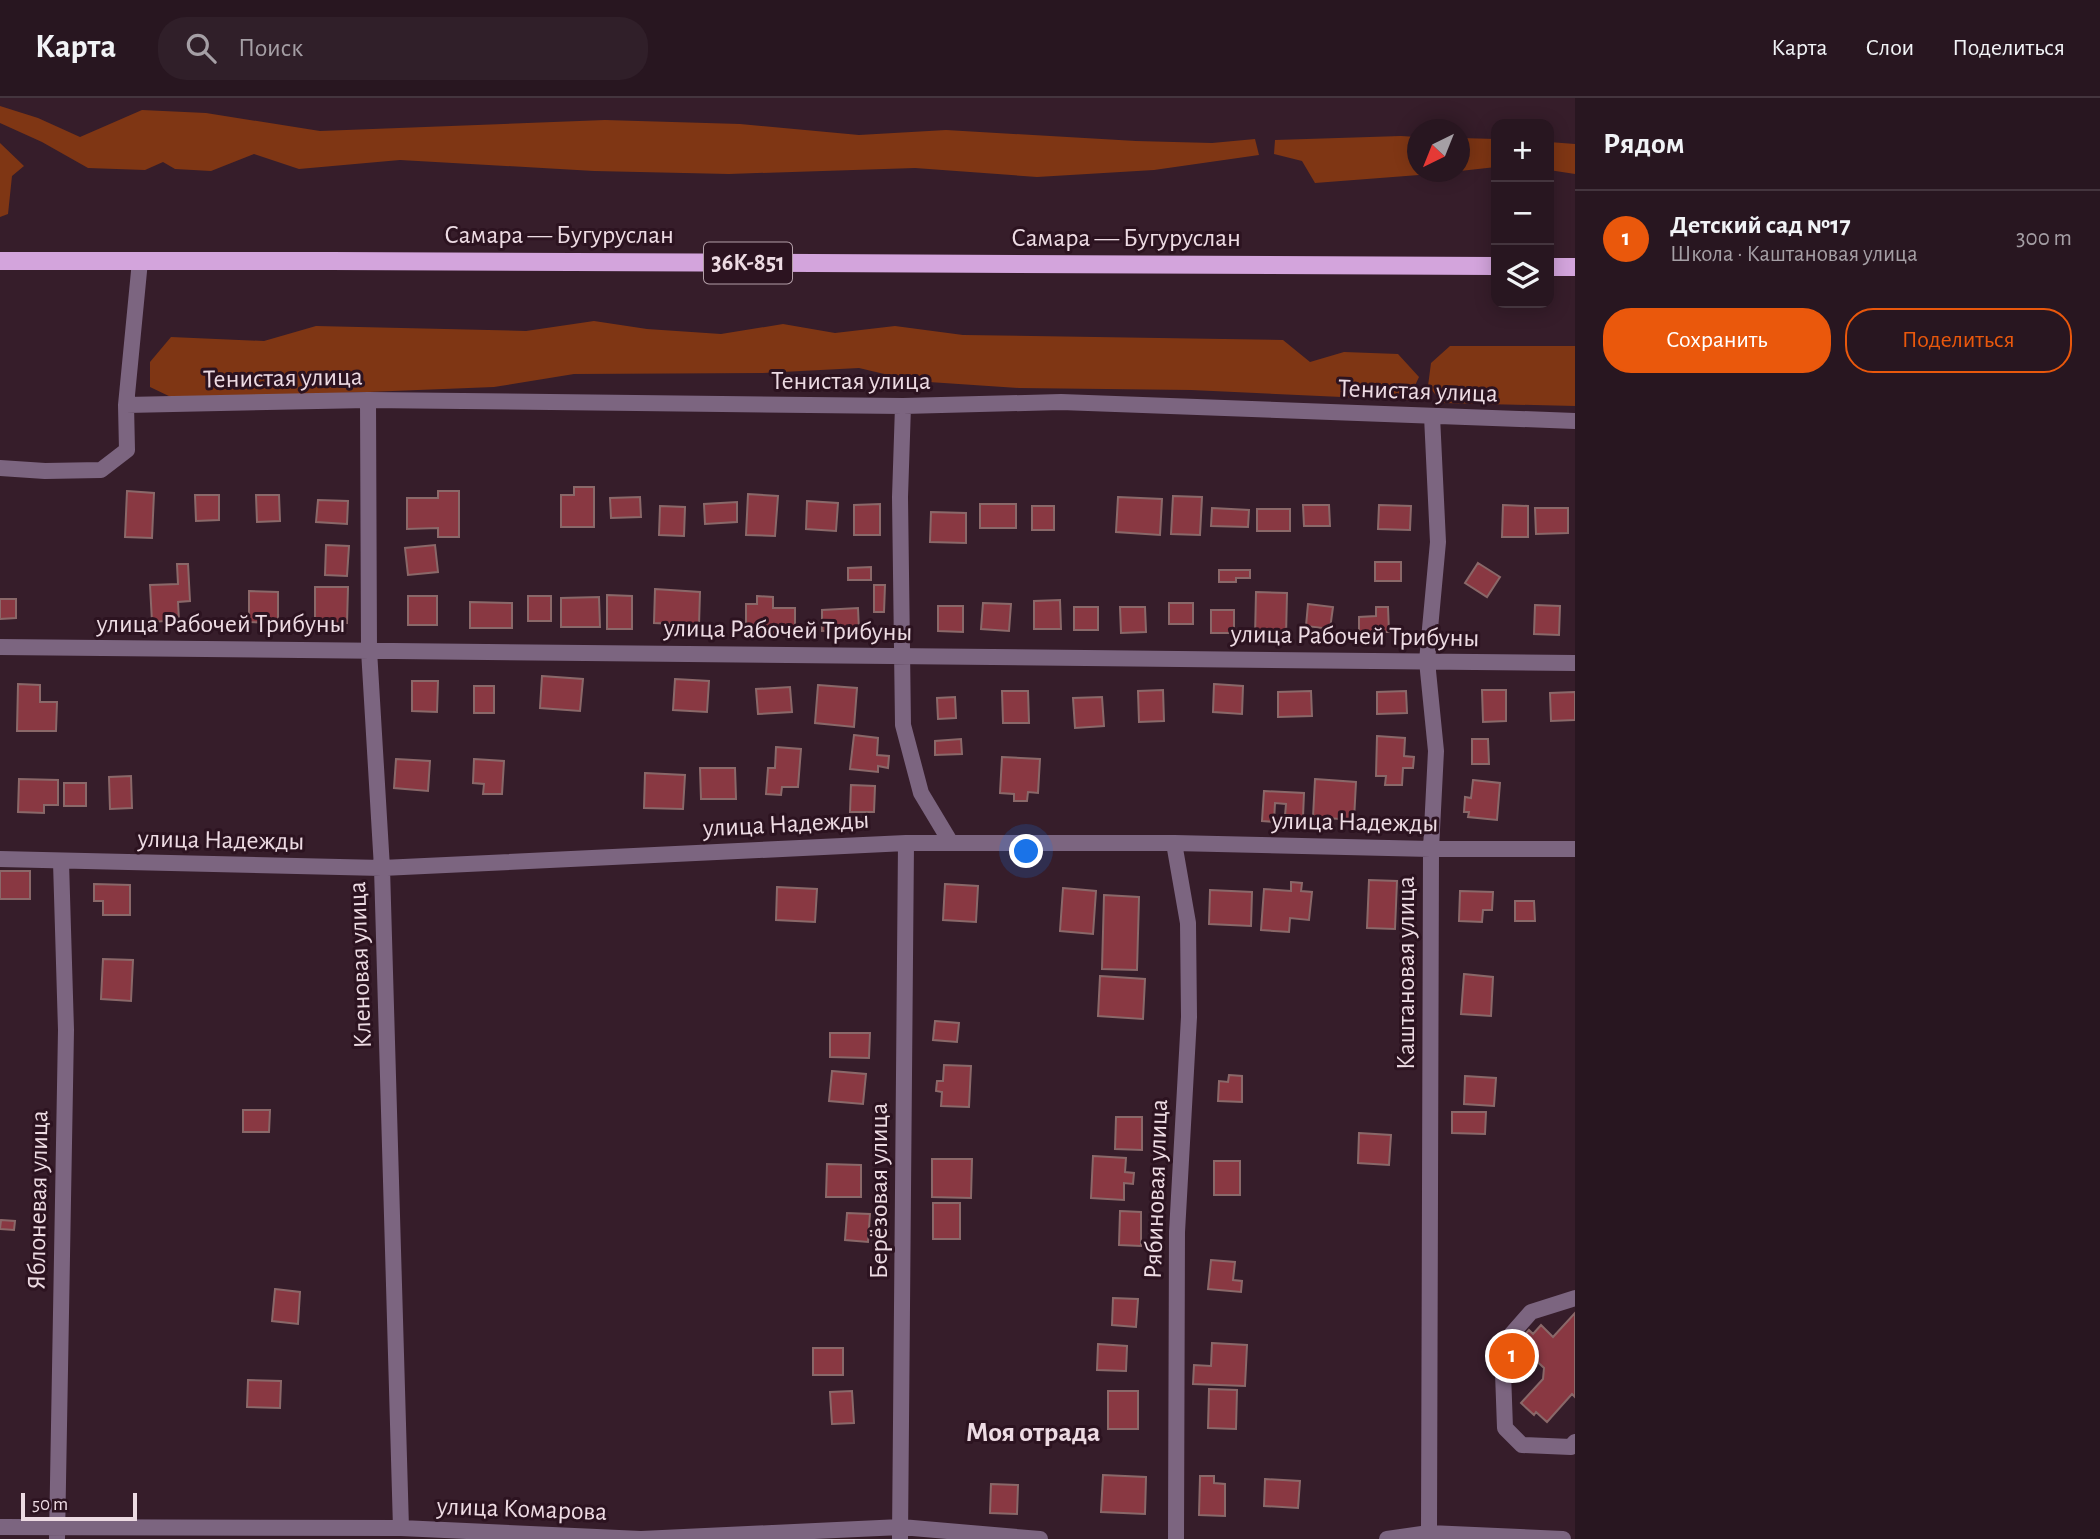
<!DOCTYPE html>
<html lang="ru">
<meta charset="utf-8">
<style>
:root{--surface:#281620;--page:#301f29;--text:#f1f3f6;--muted:#a59fa5;--line:#44353e;--accent:#ea580c}
body{margin:0;font-family:"Alegreya Sans",sans-serif;background:var(--page);color:var(--text)}
.controls{position:absolute;right:21px;top:21px;display:grid;overflow:hidden;border-radius:14px;box-shadow:0 4px 18px #0003}
.controls button{width:63px;height:63px;display:grid;place-items:center;padding:0;border:0;border-bottom:2px solid var(--line);background:var(--surface);color:var(--text);font:35px sans-serif}
.compass{position:absolute;left:1407px;top:21px;width:63px;height:63px;border-radius:50%;background:var(--surface);box-shadow:0 4px 18px #0003;rotate:223deg}
.scale{position:absolute;left:21px;bottom:18px;width:116px;box-sizing:border-box;padding-left:7px;border:4px solid #eddbe3;border-top:0;font-size:19px;line-height:24px;white-space:nowrap;color:#eddbe3;-webkit-text-stroke:5px #2c1320;paint-order:stroke}
.you{position:absolute;left:1027px;top:754px;width:24px;height:24px;margin:-18px;border:5px solid #fff;border-radius:50%;background:#1a73e8;box-shadow:0 0 0 10px #1a73e833}
.badge{display:grid;place-items:center;width:46px;height:46px;border-radius:50%;background:var(--accent);color:#fff;font-size:23px;font-weight:700}
.pin{position:absolute;translate:-50% -50%;border:4px solid #fff;box-shadow:0 2px 7px #0006}
.list{margin:0;padding:0;list-style:none}
h2{display:flex;justify-content:space-between;align-items:center;height:91px;margin:0;padding:0 28px;font-size:30px}
h2 small{font-size:23px;font-weight:400;color:var(--muted)}
.list li{display:grid;grid-template-columns:46px 1fr auto;gap:21px;align-items:center;box-sizing:border-box;height:98px;padding:0 28px;border-top:2px solid var(--line)}
.list b{display:block;font-size:26px;white-space:nowrap}
.list p{margin:0;font-size:23px;white-space:nowrap;color:var(--muted)}
.list em{font-size:23px;font-style:normal;color:var(--muted)}
.actions{display:flex;gap:14px;padding:21px 28px}
.actions a{flex:1;padding:16px 0;border:2px solid var(--accent);border-radius:28px;text-align:center;font-size:24px;color:var(--accent)}
.actions .main{background:var(--accent);color:#fff}
.icon{flex:none;width:38px;height:38px;fill:none;stroke:currentColor;stroke-width:2;stroke-linecap:round;stroke-linejoin:round}
.map{position:relative;flex:none;width:1575px;height:1441px;overflow:hidden}
header{display:flex;align-items:center;gap:42px;box-sizing:border-box;height:98px;padding:0 35px;background:var(--surface);border-bottom:2px solid var(--line)}
header strong{font-size:33px}
nav{display:flex;gap:38px;margin-inline-start:auto;font-size:24px}
.search{width:490px;height:63px;background:var(--page);display:flex;align-items:center;gap:18px;box-sizing:border-box;padding:0 24px;border-radius:28px;color:var(--muted);font-size:26px}
main{display:flex}
aside{flex:1;background:var(--surface)}
.map>svg:first-child{display:block}
.forest{fill:#7f3614}
.building{fill:#893842;stroke:#8a6869;stroke-width:2}
.lines{fill:none;stroke-linecap:round;stroke-linejoin:round}
.minor{stroke:#7c6580;stroke-width:16}
.major{stroke:#d3a4dc;stroke-width:18}
.labels{text-anchor:middle;dominant-baseline:central;stroke-width:6;stroke-linejoin:round;paint-order:stroke}
.shield{fill:#2c1320;stroke:#b39fa8;stroke-width:2}
.shield-label{font-size:24px;font-weight:bold;fill:#eddbe3}
.street-label{font-size:26px;fill:#eddbe3;stroke:#2c1320}
.neighbourhood-label{font-size:28px;font-weight:bold;fill:#eddbe3;stroke:#2c1320}
</style>
<header>
<strong>Карта</strong>
<div class="search"><svg class="icon" aria-label="search" viewBox="0 0 24 24"><circle cx="10" cy="10" r="6"/><path d="M15 15l6 6"/></svg>Поиск</div>
<nav><a>Карта</a><a>Слои</a><a>Поделиться</a></nav>
</header>
<main>
<div class="map">
<svg width="1575" height="1441" viewBox="0 0 1575 1441">
<rect width="100%" height="100%" fill="#361d2a"/>
<!-- forest -->
<path class="forest" d="M 0,8 L 38,20 L 80,39 L 142,12 L 206,15 L 320,33 L 605,22 L 740,26 L 859,37 L 946,32 L 1136,43 L 1212,45 L 1255,41 L 1259,57 L 1154,72 L 1037,79 L 915,70 L 729,76 L 594,73 L 400,62 L 299,71 L 254,56 L 211,73 L 175,71 L 163,64 L 145,72 L 88,70 L 42,44 L 0,25 Z
M 1401,38 L 1417,39 L 1418,74 L 1458,74 L 1315,85 L 1302,63 L 1274,56 L 1275,42 Z
M 1460,40 L 1496,41 L 1496,69 L 1460,73 Z
M 1549,44 L 1575,46 L 1575,76 L 1549,72 Z
M 0,45 L 24,68 L 12,78 L 8,116 L 0,119 Z
M 594,223 L 647,231 L 721,236 L 783,226 L 835,235 L 895,228 L 963,237 L 1283,242 L 1310,264 L 1344,254 L 1398,256 L 1419,279 L 1408,302 L 1191,292 L 1019,290 L 914,283 L 859,270 L 763,275 L 574,276 L 494,289 L 218,300 L 173,300 L 150,289 L 150,264 L 171,239 L 264,243 L 316,228 L 526,233 Z
M 1450,248 L 1575,248 L 1575,308 L 1443,305 L 1428,288 L 1431,265 Z"/>
<!-- building -->
<path class="building" d="M 574,389 L 594,389 L 594,429 L 561,429 L 561,397 L 574,397 Z
M 127,393 L 154,395 L 152,440 L 125,439 Z
M 438,393 L 459,393 L 459,439 L 438,439 L 438,430 L 407,431 L 407,400 L 438,400 Z
M 748,396 L 778,398 L 775,438 L 746,437 Z
M 195,397 L 219,397 L 219,422 L 196,423 Z
M 256,397 L 279,397 L 280,423 L 257,424 Z
M 1173,398 L 1202,399 L 1200,437 L 1171,436 Z
M 640,399 L 641,419 L 611,420 L 610,400 Z
M 1118,399 L 1162,401 L 1160,437 L 1116,434 Z
M 318,402 L 348,403 L 347,426 L 316,424 Z
M 807,403 L 838,405 L 836,433 L 806,431 Z
M 737,404 L 737,424 L 705,426 L 704,406 Z
M 880,406 L 880,437 L 854,437 L 854,407 Z
M 980,406 L 1016,406 L 1016,430 L 980,430 Z
M 1303,407 L 1329,407 L 1330,428 L 1304,428 Z
M 1379,407 L 1411,408 L 1410,432 L 1378,431 Z
M 1503,407 L 1528,408 L 1528,439 L 1502,439 Z
M 660,408 L 685,409 L 684,438 L 659,437 Z
M 1032,408 L 1054,408 L 1054,432 L 1032,432 Z
M 1212,410 L 1249,412 L 1248,429 L 1211,428 Z
M 1535,410 L 1568,410 L 1568,435 L 1536,436 Z
M 1257,411 L 1290,411 L 1290,433 L 1257,433 Z
M 931,414 L 966,415 L 966,445 L 930,444 Z
M 326,447 L 349,448 L 347,478 L 325,477 Z
M 435,447 L 438,474 L 408,477 L 405,450 Z
M 1375,464 L 1401,464 L 1401,483 L 1375,483 Z
M 1478,465 L 1500,479 L 1487,499 L 1465,485 Z
M 177,466 L 188,466 L 190,503 L 178,504 L 179,522 L 152,524 L 150,487 L 178,486 Z
M 871,469 L 871,482 L 848,482 L 848,470 Z
M 1219,472 L 1250,472 L 1250,480 L 1236,480 L 1236,484 L 1219,484 Z
M 874,487 L 885,487 L 884,514 L 874,514 Z
M 315,489 L 348,489 L 347,525 L 315,525 Z
M 655,491 L 700,494 L 699,527 L 654,525 Z
M 249,493 L 278,494 L 278,525 L 249,524 Z
M 1256,494 L 1287,495 L 1286,539 L 1255,539 Z
M 607,497 L 632,498 L 632,531 L 607,531 Z
M 408,498 L 437,498 L 437,527 L 408,527 Z
M 528,498 L 551,498 L 551,523 L 528,523 Z
M 757,498 L 773,499 L 773,510 L 795,510 L 795,537 L 746,536 L 746,506 L 757,506 Z
M 599,499 L 600,529 L 561,529 L 561,500 Z
M 0,501 L 16,501 L 16,520 L 0,521 Z
M 1060,502 L 1061,531 L 1034,531 L 1034,503 Z
M 470,504 L 512,505 L 512,530 L 470,530 Z
M 983,505 L 1011,506 L 1009,533 L 981,531 Z
M 1169,505 L 1193,505 L 1193,526 L 1169,526 Z
M 1308,506 L 1333,509 L 1330,531 L 1306,528 Z
M 1535,507 L 1560,508 L 1559,537 L 1534,536 Z
M 938,508 L 963,508 L 963,534 L 938,533 Z
M 1074,509 L 1098,509 L 1098,532 L 1074,532 Z
M 1120,509 L 1145,509 L 1146,534 L 1121,535 Z
M 1376,509 L 1388,509 L 1389,534 L 1359,534 L 1359,519 L 1376,518 Z
M 858,510 L 859,532 L 822,533 L 822,512 Z
M 1211,512 L 1234,512 L 1234,535 L 1211,535 Z
M 542,578 L 583,581 L 580,613 L 540,610 Z
M 675,581 L 709,583 L 707,614 L 673,612 Z
M 412,583 L 438,583 L 437,614 L 412,613 Z
M 18,586 L 40,587 L 40,604 L 57,604 L 56,633 L 17,633 Z
M 1214,586 L 1243,588 L 1242,616 L 1213,614 Z
M 818,587 L 857,590 L 854,629 L 815,625 Z
M 474,588 L 494,588 L 494,615 L 474,615 Z
M 790,589 L 792,614 L 758,616 L 756,591 Z
M 1163,592 L 1164,623 L 1139,624 L 1138,593 Z
M 1482,592 L 1506,592 L 1506,623 L 1483,624 Z
M 1002,593 L 1028,593 L 1029,625 L 1003,625 Z
M 1311,593 L 1312,618 L 1278,619 L 1278,594 Z
M 1406,593 L 1407,615 L 1377,616 L 1377,594 Z
M 1575,594 L 1575,622 L 1551,623 L 1550,595 Z
M 955,599 L 956,620 L 938,621 L 937,600 Z
M 1102,599 L 1104,628 L 1075,630 L 1073,600 Z
M 854,637 L 878,640 L 877,657 L 889,658 L 888,670 L 878,668 L 878,674 L 850,671 Z
M 1377,638 L 1405,640 L 1404,658 L 1414,659 L 1413,670 L 1403,670 L 1402,687 L 1385,687 L 1386,678 L 1376,678 Z
M 961,641 L 962,656 L 935,657 L 935,643 Z
M 1472,641 L 1488,641 L 1489,666 L 1472,666 Z
M 776,649 L 801,651 L 798,689 L 782,689 L 781,697 L 766,696 L 768,670 L 775,670 Z
M 1002,659 L 1040,661 L 1038,695 L 1028,694 L 1027,703 L 1014,703 L 1014,696 L 1000,695 Z
M 396,661 L 430,663 L 428,693 L 394,690 Z
M 474,661 L 504,663 L 502,696 L 483,696 L 484,686 L 473,685 Z
M 700,670 L 735,670 L 736,701 L 701,701 Z
M 645,675 L 685,677 L 683,711 L 644,710 Z
M 131,678 L 132,710 L 110,711 L 109,679 Z
M 19,681 L 58,682 L 58,707 L 44,707 L 44,715 L 18,714 Z
M 1315,681 L 1356,684 L 1354,722 L 1313,719 Z
M 1473,682 L 1500,685 L 1497,722 L 1468,719 L 1469,714 L 1464,714 L 1465,699 L 1471,700 Z
M 64,685 L 86,685 L 86,708 L 64,708 Z
M 851,687 L 875,688 L 874,714 L 850,714 Z
M 1264,693 L 1304,695 L 1303,719 L 1285,718 L 1286,706 L 1275,705 L 1274,724 L 1262,723 Z
M 0,773 L 30,773 L 30,801 L 0,801 Z
M 1369,782 L 1397,783 L 1395,831 L 1367,830 Z
M 1291,784 L 1302,785 L 1301,793 L 1312,794 L 1309,822 L 1290,820 L 1289,834 L 1261,832 L 1264,791 L 1291,793 Z
M 94,786 L 130,787 L 130,817 L 103,817 L 103,803 L 94,803 Z
M 945,786 L 978,788 L 976,824 L 943,822 Z
M 777,789 L 817,791 L 815,824 L 776,822 Z
M 1063,790 L 1096,793 L 1093,836 L 1060,833 Z
M 1210,792 L 1252,794 L 1251,828 L 1209,826 Z
M 1460,793 L 1493,794 L 1492,812 L 1483,812 L 1482,824 L 1459,823 Z
M 1104,797 L 1139,799 L 1137,872 L 1102,871 Z
M 1515,803 L 1534,803 L 1535,823 L 1515,823 Z
M 103,861 L 133,862 L 131,903 L 101,901 Z
M 1464,876 L 1493,879 L 1491,918 L 1461,916 Z
M 1100,878 L 1145,881 L 1143,921 L 1098,918 Z
M 935,923 L 959,925 L 957,944 L 933,942 Z
M 830,935 L 870,935 L 869,960 L 830,959 Z
M 944,967 L 971,968 L 969,1009 L 941,1008 L 942,994 L 936,993 L 937,983 L 943,983 Z
M 832,973 L 866,976 L 863,1006 L 829,1003 Z
M 1229,977 L 1242,978 L 1242,1004 L 1218,1003 L 1219,983 L 1228,984 Z
M 1465,978 L 1496,980 L 1494,1008 L 1464,1006 Z
M 243,1012 L 270,1012 L 269,1034 L 243,1034 Z
M 1452,1014 L 1486,1014 L 1485,1036 L 1452,1035 Z
M 1116,1019 L 1142,1019 L 1142,1052 L 1115,1051 Z
M 1359,1035 L 1391,1037 L 1389,1067 L 1358,1065 Z
M 1093,1058 L 1126,1060 L 1125,1074 L 1134,1075 L 1133,1086 L 1124,1085 L 1124,1102 L 1091,1100 Z
M 932,1061 L 972,1061 L 971,1100 L 932,1099 Z
M 1214,1063 L 1240,1063 L 1240,1097 L 1214,1097 Z
M 827,1066 L 861,1067 L 861,1099 L 826,1099 Z
M 933,1105 L 960,1105 L 960,1141 L 933,1141 Z
M 1120,1113 L 1141,1114 L 1141,1148 L 1119,1147 Z
M 847,1115 L 870,1116 L 868,1144 L 845,1142 Z
M 1,1122 L 15,1123 L 14,1132 L 0,1131 Z
M 1211,1162 L 1235,1164 L 1233,1182 L 1242,1183 L 1241,1194 L 1208,1191 Z
M 275,1191 L 300,1194 L 298,1226 L 272,1223 Z
M 1113,1200 L 1138,1201 L 1136,1229 L 1112,1227 Z
M 1575,1215 L 1575,1299 L 1572,1296 L 1547,1324 L 1536,1314 L 1534,1317 L 1521,1305 L 1543,1281 L 1544,1270 L 1517,1245 L 1529,1232 L 1533,1236 L 1541,1227 L 1553,1239 Z
M 1212,1245 L 1247,1247 L 1245,1288 L 1193,1286 L 1194,1267 L 1211,1268 Z
M 1098,1246 L 1127,1248 L 1126,1273 L 1097,1272 Z
M 813,1250 L 843,1250 L 843,1277 L 813,1277 Z
M 248,1282 L 281,1283 L 280,1310 L 247,1309 Z
M 1209,1291 L 1237,1292 L 1236,1331 L 1208,1330 Z
M 852,1293 L 854,1325 L 832,1326 L 830,1294 Z
M 1108,1293 L 1138,1293 L 1138,1331 L 1108,1331 Z
M 1103,1377 L 1146,1379 L 1145,1416 L 1101,1414 Z
M 1200,1378 L 1214,1378 L 1214,1385 L 1225,1386 L 1225,1418 L 1199,1417 Z
M 1265,1381 L 1300,1383 L 1298,1410 L 1264,1408 Z
M 991,1386 L 1018,1387 L 1017,1416 L 990,1415 Z"/>
<g class="lines">
<!-- minor -->
<path class="minor" d="M 368,302 L 369,552 L 382,770 L 401,1430
M 126,307 L 368,302 L 903,308 L 1061,304 L 1575,323
M 903,308 L 900,399 L 903,627 L 921,695 L 951,745
M 0,370 L 45,373 L 101,372 L 127,352 L 126,307 L 140,163
M 0,549 L 1575,565
M 1174,745 L 1188,825 L 1189,919 L 1177,1134 L 1176,1441
M 0,761 L 382,770 L 906,745 L 1174,745 L 1431,751 L 1575,751
M 1575,1200 L 1531,1214 L 1502,1247 L 1505,1330 L 1522,1347 L 1571,1349 L 1575,1344
M 0,1429 L 401,1430 L 641,1441 L 901,1429 L 1040,1441
M 1429,1435 L 1431,751 L 1436,653 L 1427,563 L 1438,444 L 1432,318
M 57,1441 L 66,932 L 61,764
M 900,1441 L 906,745
M 1387,1441 L 1429,1435 L 1563,1441"/>
<!-- major -->
<path class="major" d="M 0,163 L 330,163 L 1496,168
M 1549,169 L 1575,169"/>
</g>
<g class="labels">
<!-- shield labels -->
<rect class="shield" x="704" y="144.5" width="88" height="41" rx="5"/>
<g class="shield-label">
<text x="748" y="165">36К-851</text>
</g>
<!-- street labels -->
<g class="street-label">
<text x="559" y="137">Самара — Бугуруслан</text>
<text x="1126" y="140">Самара — Бугуруслан</text>
<text transform="translate(283 280) rotate(-1)">Тенистая улица</text>
<text x="851" y="283">Тенистая улица</text>
<text transform="translate(1418 293) rotate(2)">Тенистая улица</text>
<text x="221" y="526">улица Рабочей Трибуны</text>
<text transform="translate(788 532) rotate(1)">улица Рабочей Трибуны</text>
<text transform="translate(1355 538) rotate(1)">улица Рабочей Трибуны</text>
<text transform="translate(1355 724) rotate(1)">улица Надежды</text>
<text transform="translate(786 726) rotate(-3)">улица Надежды</text>
<text transform="translate(221 742) rotate(1)">улица Надежды</text>
<text transform="translate(360 867) rotate(-92)">Кленовая улица</text>
<text transform="translate(1406 875) rotate(-90)">Каштановая улица</text>
<text transform="translate(1156 1091) rotate(-88)">Рябиновая улица</text>
<text transform="translate(879 1093) rotate(-90)">Берёзовая улица</text>
<text transform="translate(38 1102) rotate(-89)">Яблоневая улица</text>
<text transform="translate(522 1411) rotate(2)">улица Комарова</text>
</g>
<!-- neighbourhood labels -->
<g class="neighbourhood-label">
<text x="1033" y="1335">Моя отрада</text>
</g>
</g>
</svg>
<div class="controls">
<button>+</button>
<button>−</button>
<button><svg class="icon" aria-label="layers" viewBox="0 0 24 24"><path d="M12 4l9 5-9 5-9-5zM3 14l9 5 9-5"/></svg></button>
</div>
<svg class="compass" viewBox="-18 -18 36 36"><path d="M0-13l5 13h-10z" fill="#e53935"/><path d="M0 13l5-13h-10z" fill="#a59fa5"/></svg>
<div class="scale">50 m</div>
<div class="you"></div>
<div class="pin badge" style="left:1512px;top:1258px">1</div>
</div>
<aside>
<h2>Рядом<small></small></h2>
<ul class="list">
<li><span class="badge">1</span><div><b>Детский сад №17</b><p>Школа · Каштановая улица</p></div><em>300 m</em></li>
</ul>
<div class="actions"><a class="main">Сохранить</a><a>Поделиться</a></div>
</aside>
</main>
